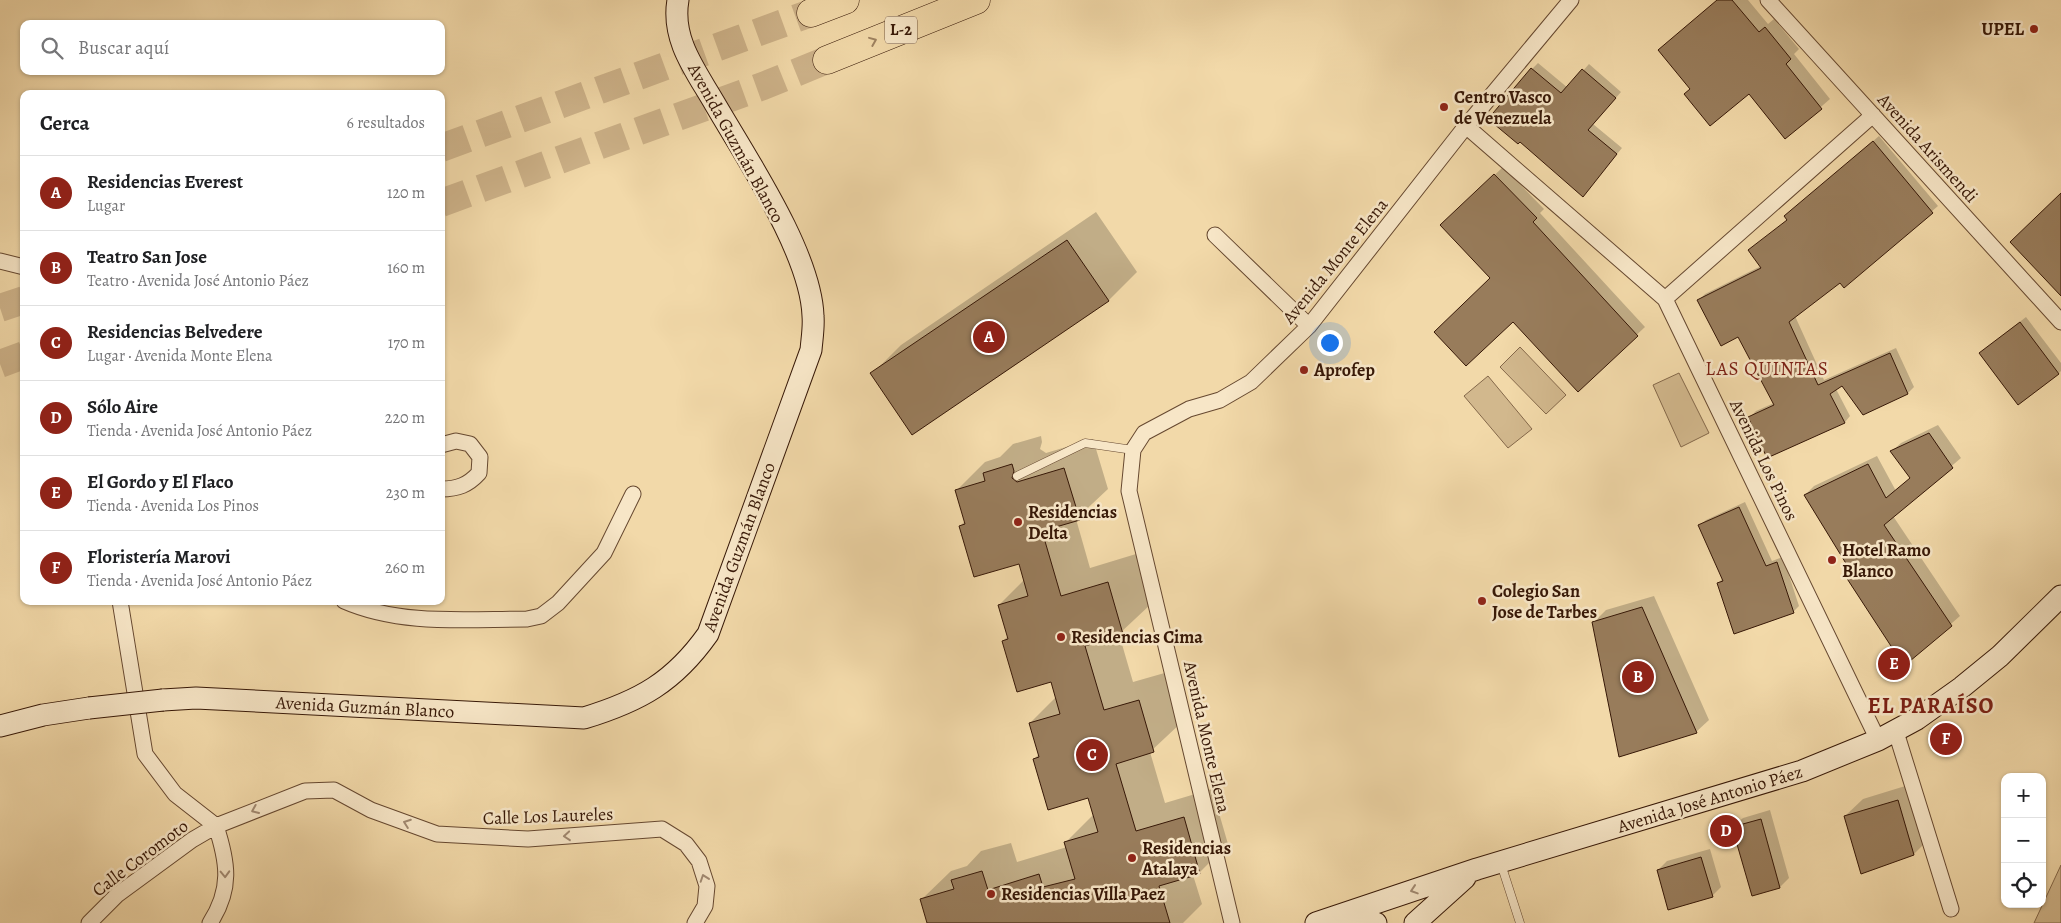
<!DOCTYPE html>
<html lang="es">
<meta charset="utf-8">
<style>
:root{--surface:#fff;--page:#f6f6f6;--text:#202124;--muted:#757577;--line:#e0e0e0;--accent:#8f2418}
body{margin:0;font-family:Alegreya,serif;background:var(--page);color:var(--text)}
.controls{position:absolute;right:15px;bottom:15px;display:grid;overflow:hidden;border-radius:10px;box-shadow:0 1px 4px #0004}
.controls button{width:45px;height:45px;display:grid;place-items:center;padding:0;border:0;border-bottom:1px solid var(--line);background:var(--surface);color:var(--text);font:25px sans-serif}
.you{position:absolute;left:1329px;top:342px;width:18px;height:18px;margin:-12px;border:4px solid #fff;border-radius:50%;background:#1a73e8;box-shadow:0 0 0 8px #1a73e833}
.badge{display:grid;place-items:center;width:32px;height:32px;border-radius:50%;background:var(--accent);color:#fff;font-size:16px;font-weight:700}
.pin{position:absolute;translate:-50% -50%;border:2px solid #fff;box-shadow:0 1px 5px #0006}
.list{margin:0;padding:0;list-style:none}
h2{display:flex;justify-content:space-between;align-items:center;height:65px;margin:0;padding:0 20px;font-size:21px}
h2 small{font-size:16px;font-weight:400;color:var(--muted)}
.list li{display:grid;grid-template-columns:32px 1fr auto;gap:15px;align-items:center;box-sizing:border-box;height:75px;padding:0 20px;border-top:1px solid var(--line)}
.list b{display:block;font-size:19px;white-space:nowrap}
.list p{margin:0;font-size:16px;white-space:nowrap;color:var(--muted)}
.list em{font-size:16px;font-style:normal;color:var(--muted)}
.icon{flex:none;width:28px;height:28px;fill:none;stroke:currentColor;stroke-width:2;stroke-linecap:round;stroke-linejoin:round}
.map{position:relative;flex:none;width:2061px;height:923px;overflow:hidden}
.search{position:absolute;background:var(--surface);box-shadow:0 1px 4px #0004;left:20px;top:20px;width:425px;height:55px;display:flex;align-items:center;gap:12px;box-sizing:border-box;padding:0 18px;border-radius:10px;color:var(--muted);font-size:19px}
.panel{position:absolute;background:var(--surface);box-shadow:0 1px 4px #0004;left:20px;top:90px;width:425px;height:515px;border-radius:10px}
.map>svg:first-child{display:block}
.green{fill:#d2b88d;stroke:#84684a}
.shadow{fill:#0003}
.building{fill:#987c5b;stroke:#371807}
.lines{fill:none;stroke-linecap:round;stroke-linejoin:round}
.highway-tunnel{stroke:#cdb289;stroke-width:28;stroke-dasharray:28 14;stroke-linecap:butt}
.lane-casing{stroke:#664830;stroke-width:9}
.street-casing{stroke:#664830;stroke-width:17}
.secondary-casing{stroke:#371807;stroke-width:23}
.highway-casing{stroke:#371807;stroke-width:29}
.lane{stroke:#f7e6c7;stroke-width:8}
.street{stroke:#f7e6c7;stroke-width:15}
.secondary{stroke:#f7e6c7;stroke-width:21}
.highway{stroke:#f2d9a9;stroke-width:28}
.secondary-bridge-casing{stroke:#371807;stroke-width:23;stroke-linecap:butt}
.secondary-bridge{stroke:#f7e6c7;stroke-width:21}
.oneway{stroke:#9e8260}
.oneway2{stroke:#a18971}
.poi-dot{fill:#8f2418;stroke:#f7e6c7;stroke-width:2}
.labels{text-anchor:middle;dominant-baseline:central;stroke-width:5;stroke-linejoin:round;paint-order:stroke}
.shield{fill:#f7e6c7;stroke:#715641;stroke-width:1}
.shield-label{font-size:16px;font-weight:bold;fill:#371807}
.poi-label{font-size:18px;font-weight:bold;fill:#371807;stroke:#f7e6c7;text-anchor:start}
.street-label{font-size:18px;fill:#371807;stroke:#f7e6c7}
.neighbourhood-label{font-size:19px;letter-spacing:1px;fill:#7a1f14;stroke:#f7e6c7}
.district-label{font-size:22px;font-weight:bold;letter-spacing:1px;fill:#7a1f14;stroke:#f7e6c7}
</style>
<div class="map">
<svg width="2061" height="923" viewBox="0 0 2061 923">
<rect width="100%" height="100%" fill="#f2d9a9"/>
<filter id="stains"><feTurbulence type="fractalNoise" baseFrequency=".004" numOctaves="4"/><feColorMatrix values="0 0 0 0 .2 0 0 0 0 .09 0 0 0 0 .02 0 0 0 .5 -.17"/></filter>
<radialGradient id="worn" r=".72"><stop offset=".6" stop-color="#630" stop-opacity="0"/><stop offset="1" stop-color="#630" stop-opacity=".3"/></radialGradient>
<!-- green -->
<path class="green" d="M 1520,347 L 1566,395 L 1546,414 L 1500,367 Z
M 1679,373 L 1709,433 L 1681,447 L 1653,385 Z
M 1488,376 L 1532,429 L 1508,448 L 1464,396 Z
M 2061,865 L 2061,923 L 2034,923 Z"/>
<!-- shadow -->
<path class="shadow" d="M 1718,0 L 1748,0 L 1768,24 L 1774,19 L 1799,49 L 1794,54 L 1830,99 L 1785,138 L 1749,93 L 1692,88 Z
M 1538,63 L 1568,88 L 1589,64 L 1621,92 L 1593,124 L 1622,148 L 1588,189 L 1532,69 Z
M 1879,136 L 1938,206 L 1845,286 L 1841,281 L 1795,316 L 1824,380 L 1896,348 L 1914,387 L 1908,393 L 1864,413 L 1843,385 L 1836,389 L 1850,416 L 1845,422 L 1767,456 L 1750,417 L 1756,411 L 1774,403 L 1739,335 L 1699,300 L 1705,294 L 1761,266 L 1792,211 Z
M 1503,167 L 1544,209 L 1540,213 L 1645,327 L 1578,390 L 1492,278 L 1442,225 Z
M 1096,212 L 1137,272 L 1108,301 L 872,374 L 901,345 Z
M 2026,317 L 2061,363 L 2061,371 L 2059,373 L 1986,348 Z
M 1938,425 L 1961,458 L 1893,516 L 1960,616 L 1905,664 L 1851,569 L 1805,495 L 1814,486 L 1877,456 L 1896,491 L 1911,478 L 1892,451 L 1901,443 Z
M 1041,436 L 1042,442 L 1040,449 L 1046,453 L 1093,439 L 1108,489 L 1076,519 L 1090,568 L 1136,554 L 1151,604 L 1119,634 L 1133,682 L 1168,672 L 1182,722 L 1150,752 L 1165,803 L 1212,789 L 1228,844 L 1199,873 L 1193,875 L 1202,904 L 1183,923 L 929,923 L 922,899 L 951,871 L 967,866 L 981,851 L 1011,843 L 1017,862 L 1067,847 L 1066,842 L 1094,814 L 1089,796 L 1034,759 L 1039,754 L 1030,723 L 1056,697 L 1051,680 L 1003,641 L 1008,636 L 999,605 L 1025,579 L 1020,562 L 960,526 L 965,521 L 956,491 L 985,462 L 1000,457 L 1013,444 Z
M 1745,502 L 1772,561 L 1783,557 L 1799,606 L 1793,612 L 1718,583 L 1723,578 L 1700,525 L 1706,520 Z
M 1654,596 L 1709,720 L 1696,732 L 1594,622 L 1606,610 Z
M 1915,783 L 1931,837 L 1914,854 L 1862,873 L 1845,816 L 1863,799 Z
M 1770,810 L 1789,878 L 1780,887 L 1733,827 L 1743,818 Z
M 1710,849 L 1721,887 L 1712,896 L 1658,870 L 1667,861 Z"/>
<!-- building -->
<path class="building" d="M 1717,0 L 1732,0 L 1759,32 L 1765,27 L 1791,59 L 1786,64 L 1822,109 L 1785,139 L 1749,94 L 1710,126 L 1684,94 L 1690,89 L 1658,50 Z
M 1531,68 L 1561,93 L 1582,69 L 1616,98 L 1588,130 L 1617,154 L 1583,197 L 1520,142 L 1518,144 L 1488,119 Z
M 1873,141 L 1933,213 L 1844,288 L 1840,283 L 1789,322 L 1818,385 L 1890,353 L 1908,394 L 1863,415 L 1842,386 L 1830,394 L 1845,423 L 1767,458 L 1748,417 L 1774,405 L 1738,337 L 1721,346 L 1697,300 L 1761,268 L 1748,250 L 1787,220 L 1784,216 Z
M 1494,174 L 1537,218 L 1533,222 L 1638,336 L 1578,392 L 1513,322 L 1466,366 L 1434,332 L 1490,278 L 1440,225 Z
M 2061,193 L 2061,296 L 2010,242 Z
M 1067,240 L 1109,301 L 912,435 L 870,373 Z
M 2020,322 L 2059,374 L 2018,405 L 1979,353 Z
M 1929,433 L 1953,468 L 1884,525 L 1952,626 L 1904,666 L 1844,574 L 1850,570 L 1804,495 L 1868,464 L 1886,498 L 1910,478 L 1890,451 Z
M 1012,464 L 1014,471 L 1012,478 L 1017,482 L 1064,468 L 1080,520 L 1042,531 L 1061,596 L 1108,582 L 1123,634 L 1085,646 L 1104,710 L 1139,700 L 1154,752 L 1116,764 L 1136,831 L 1184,817 L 1200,874 L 1159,886 L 1170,923 L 927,923 L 920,899 L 954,889 L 951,880 L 982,871 L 988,890 L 1039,874 L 1043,887 L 1075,879 L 1064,842 L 1098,832 L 1088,798 L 1048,810 L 1033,759 L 1039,757 L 1029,723 L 1060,714 L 1051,682 L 1017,692 L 1002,641 L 1008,639 L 998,605 L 1028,596 L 1019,564 L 974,577 L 959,526 L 965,524 L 955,490 L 985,481 L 983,473 Z
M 1739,507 L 1766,566 L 1777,562 L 1794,613 L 1734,634 L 1717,583 L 1723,581 L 1698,525 Z
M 1642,607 L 1697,733 L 1619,757 L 1592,622 Z
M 1898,800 L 1914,855 L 1861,874 L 1844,816 Z
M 1761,819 L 1780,888 L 1752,896 L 1732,827 Z
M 1701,857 L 1713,897 L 1668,910 L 1657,870 Z"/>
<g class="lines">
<!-- highway-tunnel -->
<path class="highway-tunnel" d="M 441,148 L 811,13
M 441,203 L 763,86 L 827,60
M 0,308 L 24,300
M 0,364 L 24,355"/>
<!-- lane casing -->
<g class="lane-casing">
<path id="lane" d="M 1017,476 L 1085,443 L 1133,450
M 1501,864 L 1520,923"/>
</g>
<!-- street casing -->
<g class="street-casing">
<path id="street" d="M 1768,0 L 2061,322
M 1466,126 L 1665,299 L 1878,740
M 1215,235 L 1309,326
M 0,261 L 24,267
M 1665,299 L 1873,115
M 441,445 L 456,441 L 470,444 L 480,457 L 479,473 C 468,485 458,489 441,489
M 120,601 L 145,754 L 175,794 L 216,826
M 344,601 C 401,626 466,619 527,619 L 541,616 L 558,603 L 604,553 L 633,494
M 1896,732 L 1951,909
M 89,923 L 117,895 L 192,840 L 216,826 L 305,791 L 334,790 L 371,810 L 437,834 L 528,839 L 662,829 L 686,844 L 699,861 L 707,886 L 705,906 L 695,923
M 210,923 C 232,889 228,863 216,826
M 1232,923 L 1129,491 L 1133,450 L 1144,433 L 1189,409 L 1220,400 L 1251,382 L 1309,326 L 1466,126 L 1571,0"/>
</g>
<!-- secondary casing -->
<g class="secondary-casing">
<path id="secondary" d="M 163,700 L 196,698 L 584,718 C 640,701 674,682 708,634 L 811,350 C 812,338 814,327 813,316 C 811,254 747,159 715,104 C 696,71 671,40 678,0
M 0,726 L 43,715 L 89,708
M 1343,916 L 1355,917 L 1376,923
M 1316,923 L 1477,869 L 1802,771 L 1878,740 L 1917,719 L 1962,687 L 2000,656 L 2061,596
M 1415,923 L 1465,878"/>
</g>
<!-- highway casing -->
<g class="highway-casing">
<path id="highway" d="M 811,13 L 845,0
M 827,60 L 976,0"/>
</g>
<!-- lane -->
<use href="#lane" class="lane"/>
<!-- street -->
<use href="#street" class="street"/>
<!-- secondary -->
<use href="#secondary" class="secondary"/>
<!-- highway -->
<use href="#highway" class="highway"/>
<!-- secondary-bridge casing -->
<g class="secondary-bridge-casing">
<path id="secondary-bridge" d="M 89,708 L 163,700"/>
</g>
<!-- secondary-bridge -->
<use href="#secondary-bridge" class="secondary-bridge"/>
</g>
<!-- one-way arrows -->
<defs><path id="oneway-chevron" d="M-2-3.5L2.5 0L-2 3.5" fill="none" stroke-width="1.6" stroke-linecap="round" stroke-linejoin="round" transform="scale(1.25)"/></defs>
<use class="oneway" href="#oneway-chevron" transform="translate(873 41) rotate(-22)"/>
<g class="oneway2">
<use href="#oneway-chevron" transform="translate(255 810) rotate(157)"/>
<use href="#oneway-chevron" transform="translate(407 823) rotate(-160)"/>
<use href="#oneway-chevron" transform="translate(567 836) rotate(175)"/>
<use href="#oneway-chevron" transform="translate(225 874) rotate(88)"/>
<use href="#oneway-chevron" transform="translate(704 878) rotate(-109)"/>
<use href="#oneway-chevron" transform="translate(1414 890) rotate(162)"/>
</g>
<!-- markers -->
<g class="poi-dot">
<circle cx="2034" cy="29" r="5"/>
<circle cx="1444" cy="107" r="5"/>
<circle cx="1304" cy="370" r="5"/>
<circle cx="1018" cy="522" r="5"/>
<circle cx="1832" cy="560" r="5"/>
<circle cx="1482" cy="601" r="5"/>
<circle cx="1061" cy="637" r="5"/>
<circle cx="1132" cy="858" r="5"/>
<circle cx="991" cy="894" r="5"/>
</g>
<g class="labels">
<!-- shield labels -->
<rect class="shield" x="885" y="16.5" width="32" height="27" rx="4"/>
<g class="shield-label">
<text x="901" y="30">L-2</text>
</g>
<!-- poi labels -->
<g class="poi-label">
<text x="2024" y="29" text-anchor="end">UPEL</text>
<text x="1454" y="97">Centro Vasco<tspan x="1454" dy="21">de Venezuela</tspan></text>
<text x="1314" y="370">Aprofep</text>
<text x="1028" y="512">Residencias<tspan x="1028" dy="21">Delta</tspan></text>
<text x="1842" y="550">Hotel Ramo<tspan x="1842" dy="21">Blanco</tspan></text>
<text x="1492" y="591">Colegio San<tspan x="1492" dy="21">Jose de Tarbes</tspan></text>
<text x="1071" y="637">Residencias Cima</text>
<text x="1142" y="848">Residencias<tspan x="1142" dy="21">Atalaya</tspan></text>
<text x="1001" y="894">Residencias Villa Paez</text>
</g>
<!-- street labels -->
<g class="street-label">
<text transform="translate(736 143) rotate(61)">Avenida Guzmán Blanco</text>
<text transform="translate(1928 148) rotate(48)">Avenida Arismendi</text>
<text transform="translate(1335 261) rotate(-51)">Avenida Monte Elena</text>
<text transform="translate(1764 460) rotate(64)">Avenida Los Pinos</text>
<text transform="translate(739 547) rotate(-70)">Avenida Guzmán Blanco</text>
<text transform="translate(365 707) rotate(3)">Avenida Guzmán Blanco</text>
<text transform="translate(1207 737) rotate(77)">Avenida Monte Elena</text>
<text transform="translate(1710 799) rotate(-17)">Avenida José Antonio Páez</text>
<text transform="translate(548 816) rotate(-2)">Calle Los Laureles</text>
<text transform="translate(140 858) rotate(-37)">Calle Coromoto</text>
</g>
<!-- neighbourhood labels -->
<g class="neighbourhood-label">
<text x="1767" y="369">LAS QUINTAS</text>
</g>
<!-- district labels -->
<g class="district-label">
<text x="1931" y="706">EL PARAÍSO</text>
</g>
</g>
<rect width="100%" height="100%" filter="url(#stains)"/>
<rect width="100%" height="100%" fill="url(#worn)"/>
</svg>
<div class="controls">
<button>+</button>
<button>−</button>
<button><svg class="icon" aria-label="locate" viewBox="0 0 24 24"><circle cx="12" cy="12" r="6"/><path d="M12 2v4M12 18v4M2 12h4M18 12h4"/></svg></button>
</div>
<div class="you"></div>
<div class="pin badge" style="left:989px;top:337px">A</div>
<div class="pin badge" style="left:1638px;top:677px">B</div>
<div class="pin badge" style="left:1092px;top:755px">C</div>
<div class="pin badge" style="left:1726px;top:831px">D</div>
<div class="pin badge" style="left:1894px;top:664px">E</div>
<div class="pin badge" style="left:1946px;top:739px">F</div>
<div class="search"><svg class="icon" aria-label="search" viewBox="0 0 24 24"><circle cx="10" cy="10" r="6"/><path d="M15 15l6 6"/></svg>Buscar aquí</div>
<section class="panel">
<h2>Cerca<small>6 resultados</small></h2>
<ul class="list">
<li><span class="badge">A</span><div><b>Residencias Everest</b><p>Lugar</p></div><em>120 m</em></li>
<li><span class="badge">B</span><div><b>Teatro San Jose</b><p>Teatro · Avenida José Antonio Páez</p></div><em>160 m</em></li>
<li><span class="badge">C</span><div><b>Residencias Belvedere</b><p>Lugar · Avenida Monte Elena</p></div><em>170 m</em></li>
<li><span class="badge">D</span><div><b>Sólo Aire</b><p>Tienda · Avenida José Antonio Páez</p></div><em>220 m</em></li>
<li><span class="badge">E</span><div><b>El Gordo y El Flaco</b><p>Tienda · Avenida Los Pinos</p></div><em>230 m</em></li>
<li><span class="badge">F</span><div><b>Floristería Marovi</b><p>Tienda · Avenida José Antonio Páez</p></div><em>260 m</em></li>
</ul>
</section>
</div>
